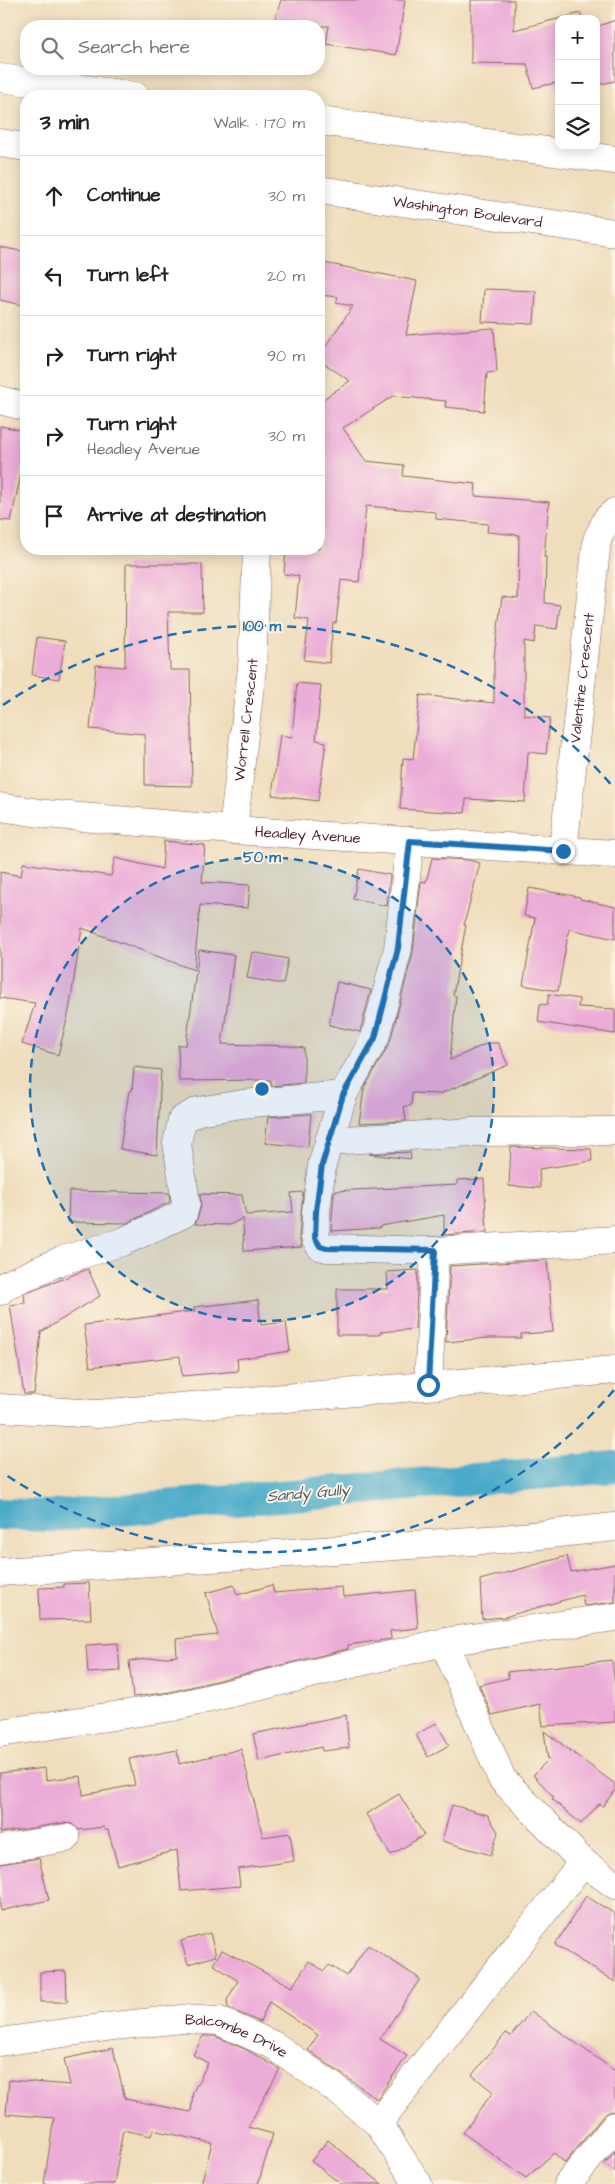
<!DOCTYPE html>
<meta charset="utf-8">
<style>
:root{--surface:#fff;--page:#f2f2f2;--text:#222;--muted:#767676;--line:#e0e0e0}
body{margin:0;font-family:"Architects Daughter",sans-serif;background:var(--page);color:var(--text)}
.controls{position:absolute;right:15px;top:15px;display:grid;overflow:hidden;border-radius:10px;box-shadow:0 2px 12px #0003}
.controls button{width:45px;height:45px;display:grid;place-items:center;padding:0;border:0;border-bottom:1px solid var(--line);background:var(--surface);color:var(--text);font:25px sans-serif}
.stop{position:absolute;width:15px;height:15px;margin:-11px;border:4px solid #1f6fb2;border-radius:50%;background:#fff}
.stop.end{background:#1f6fb2;border-color:#fff;box-shadow:0 1px 5px #0008}
.list{margin:0;padding:0;list-style:none}
h2{display:flex;justify-content:space-between;align-items:center;height:65px;margin:0;padding:0 20px;font-size:21px}
h2 small{font-size:16px;font-weight:400;color:var(--muted)}
.list li{display:grid;grid-template-columns:32px 1fr auto;gap:15px;align-items:center;box-sizing:border-box;height:80px;padding:0 20px;border-top:1px solid var(--line)}
.list b{display:block;font-size:19px;white-space:nowrap}
.list p{margin:0;font-size:16px;white-space:nowrap;color:var(--muted)}
.list em{font-size:16px;font-style:normal;color:var(--muted)}
.icon{flex:none;width:28px;height:28px;fill:none;stroke:currentColor;stroke-width:2;stroke-linecap:round;stroke-linejoin:round}
.map{position:relative;flex:none;width:615px;height:2184px;overflow:hidden}
.search{position:absolute;background:var(--surface);box-shadow:0 2px 12px #0003;left:20px;top:20px;width:305px;height:55px;display:flex;align-items:center;gap:12px;box-sizing:border-box;padding:0 18px;border-radius:20px;color:var(--muted);font-size:19px}
.panel{position:absolute;background:var(--surface);box-shadow:0 2px 12px #0003;left:20px;top:90px;width:305px;height:465px;border-radius:20px}
.map>svg:first-child{display:block}
.lines{fill:none;stroke-linecap:round;stroke-linejoin:round}
.canal{stroke:#4aaac9;stroke-width:32}
.building{fill:#ecacd8}
.minor-casing{stroke:#84625d;stroke-width:29}
.trunk-casing{stroke:#84625d;stroke-width:29}
.minor{stroke:#fff;stroke-width:28}
.trunk{stroke:#fff;stroke-width:28}
.route{stroke:#1f6fb2;stroke-width:6}
.ring{fill:none;stroke:#1f6fb2;stroke-width:2.5;stroke-dasharray:9 6}
.labels{text-anchor:middle;dominant-baseline:central;stroke-width:4;stroke-linejoin:round;paint-order:stroke}
.street-label{font-size:15px;fill:#4a1f2b;stroke:#fcf5e5}
.water-label{font-size:16px;font-style:italic;fill:#4a576a;stroke:#fcf5e5}
.centre{fill:#1f6fb2;stroke:#fcf5e5;stroke-width:2.5}
.ring-label{font-size:15px;text-anchor:middle;font-weight:bold;fill:#1f6fb2;stroke:#fcf5e5;stroke-width:4;stroke-linejoin:round;paint-order:stroke}
</style>
<div class="map">
<svg width="615" height="2184" viewBox="0 0 615 2184">
<rect width="100%" height="100%" fill="#fcf5e5"/>
<filter id="ink" filterUnits="userSpaceOnUse"><feTurbulence type="fractalNoise" baseFrequency=".02" numOctaves="2"/><feDisplacementMap in="SourceGraphic" scale="10" xChannelSelector="R" yChannelSelector="G"/><feConvolveMatrix kernelMatrix="1 2 1 2 8 2 1 2 1" color-interpolation-filters="sRGB"/></filter>
<filter id="wash" filterUnits="userSpaceOnUse"><feTurbulence type="fractalNoise" baseFrequency=".0096" numOctaves="4" result="noise"/><feDisplacementMap in="SourceGraphic" scale="20" xChannelSelector="R" yChannelSelector="G"/><feGaussianBlur stdDeviation="1.12" result="paint"/><feColorMatrix in="noise" values="0 0 0 0 0 0 0 0 0 0 0 0 0 0 0 0 0 1.4 0 .05"/><feComposite in="paint" operator="in"/></filter>
<g filter="url(#wash)">
<rect width="100%" height="100%" fill="#efddbb"/>
<g class="lines">
<!-- canal -->
<path class="canal" d="M 0,1514 L 50,1516 L 615,1467"/>
</g>
<g id="blocks">
<!-- building -->
<path class="building" d="M 281,0 L 405,0 L 396,55 L 326,44 L 329,26 L 273,26 Z
M 471,0 L 514,0 L 514,30 L 581,13 L 581,19 L 559,19 L 559,95 L 555,83 L 533,88 L 527,64 L 471,63 Z
M 615,20 L 615,81 L 596,85 L 596,27 Z
M 0,247 L 26,252 L 26,306 L 0,300 Z
M 319,262 L 417,281 L 406,335 L 494,328 L 497,372 L 487,373 L 484,411 L 445,407 L 446,401 L 393,396 L 343,428 L 366,461 L 404,465 L 403,476 L 476,484 L 475,496 L 549,502 L 544,557 L 546,557 L 545,603 L 560,605 L 557,629 L 536,626 L 534,643 L 524,641 L 524,715 L 550,718 L 546,754 L 528,752 L 525,802 L 466,799 L 465,813 L 400,809 L 403,758 L 413,759 L 420,695 L 494,703 L 494,657 L 502,597 L 518,599 L 519,535 L 487,532 L 488,524 L 436,519 L 436,512 L 366,506 L 359,582 L 341,580 L 336,623 L 333,623 L 329,663 L 304,660 L 309,620 L 295,618 L 299,576 L 284,574 L 286,549 L 319,549 L 319,392 L 323,399 L 350,381 L 319,360 L 319,356 L 353,306 L 336,303 L 338,297 L 319,295 Z
M 484,289 L 536,291 L 534,324 L 482,322 Z
M 0,426 L 26,431 L 26,450 L 11,521 L 0,520 Z
M 126,564 L 202,564 L 203,612 L 168,612 L 170,670 L 190,670 L 192,786 L 145,785 L 145,734 L 90,729 L 96,665 L 125,667 Z
M 37,637 L 65,641 L 59,679 L 32,675 Z
M 297,683 L 321,685 L 316,740 L 326,742 L 318,801 L 272,795 L 280,735 L 292,737 Z
M 164,841 L 205,845 L 202,882 L 250,885 L 248,908 L 200,905 L 194,970 L 82,928 L 69,1011 L 58,1055 L 22,1044 L 35,1003 L 0,998 L 0,872 L 21,876 L 23,863 L 111,876 L 115,858 L 162,869 Z
M 432,858 L 468,860 L 480,863 L 464,925 L 466,925 L 453,995 L 456,996 L 450,1060 L 488,1043 L 498,1043 L 508,1065 L 440,1094 L 412,1093 L 411,1106 L 404,1106 L 406,1121 L 359,1123 L 364,1089 L 390,1042 L 413,952 L 421,881 L 426,882 Z
M 359,869 L 390,875 L 387,906 L 353,899 Z
M 529,888 L 580,897 L 580,899 L 615,907 L 615,939 L 569,929 L 558,991 L 523,985 L 535,918 L 524,916 Z
M 199,950 L 234,955 L 222,1044 L 289,1046 L 304,1048 L 304,1083 L 271,1086 L 271,1080 L 179,1081 L 178,1045 L 186,1045 Z
M 252,952 L 288,959 L 283,984 L 247,978 Z
M 337,982 L 371,990 L 360,1032 L 329,1025 Z
M 549,994 L 579,999 L 578,1007 L 615,1009 L 615,1034 L 538,1022 L 540,1004 L 547,1005 Z
M 134,1067 L 161,1070 L 157,1155 L 120,1149 L 129,1091 L 132,1091 Z
M 311,1114 L 308,1147 L 265,1143 L 268,1117 Z
M 511,1147 L 591,1149 L 592,1161 L 539,1169 L 540,1188 L 509,1186 Z
M 410,1152 L 411,1159 L 369,1154 Z
M 484,1179 L 487,1232 L 444,1235 L 444,1215 L 380,1226 L 380,1228 L 331,1231 L 334,1191 L 457,1185 L 457,1180 Z
M 69,1191 L 169,1193 L 170,1202 L 127,1223 L 68,1222 Z
M 303,1192 L 299,1237 L 302,1247 L 244,1251 L 243,1218 L 230,1225 L 195,1224 L 201,1207 L 200,1194 L 242,1195 L 246,1215 L 293,1212 L 291,1193 Z
M 547,1260 L 553,1332 L 521,1334 L 521,1338 L 489,1338 L 446,1342 L 450,1266 Z
M 88,1269 L 100,1296 L 41,1332 L 34,1394 L 24,1394 L 10,1305 L 25,1303 L 24,1294 Z
M 418,1270 L 415,1329 L 380,1332 L 380,1335 L 337,1335 L 337,1289 L 388,1289 L 387,1272 Z
M 258,1300 L 261,1325 L 286,1322 L 290,1351 L 237,1359 L 238,1371 L 182,1376 L 180,1356 L 90,1367 L 84,1325 L 195,1311 L 194,1307 Z
M 567,1556 L 571,1572 L 615,1564 L 615,1602 L 584,1606 L 582,1595 L 504,1617 L 482,1619 L 480,1580 Z
M 89,1583 L 91,1619 L 40,1620 L 39,1588 L 64,1587 L 64,1584 Z
M 234,1585 L 237,1595 L 272,1585 L 274,1593 L 342,1587 L 343,1597 L 415,1590 L 418,1628 L 390,1631 L 391,1639 L 348,1645 L 348,1649 L 170,1692 L 133,1697 L 129,1661 L 177,1656 L 176,1639 L 218,1635 L 206,1593 Z
M 118,1643 L 120,1671 L 88,1673 L 86,1645 Z
M 612,1660 L 615,1686 L 615,1722 L 543,1726 L 540,1704 L 492,1715 L 479,1685 L 509,1678 L 507,1672 Z
M 346,1715 L 349,1748 L 322,1751 L 321,1747 L 259,1761 L 253,1734 Z
M 436,1723 L 449,1745 L 428,1757 L 416,1735 Z
M 544,1731 L 615,1784 L 615,1790 L 603,1806 L 599,1804 L 581,1824 L 552,1799 L 554,1797 L 533,1775 L 548,1760 Z
M 241,1749 L 263,1837 L 290,1833 L 294,1861 L 238,1869 L 240,1886 L 181,1891 L 177,1850 L 118,1866 L 108,1830 L 105,1830 L 104,1827 L 79,1830 L 72,1824 L 63,1823 L 0,1833 L 0,1773 L 45,1768 L 46,1780 L 81,1776 L 83,1795 L 135,1785 L 129,1759 L 177,1750 L 179,1764 Z
M 399,1794 L 424,1835 L 391,1855 L 366,1814 Z
M 452,1805 L 488,1815 L 498,1832 L 491,1855 L 442,1841 Z
M 39,1858 L 49,1900 L 0,1911 L 0,1864 Z
M 586,1896 L 615,1914 L 615,1982 L 555,1945 Z
M 210,1933 L 216,1956 L 188,1964 L 181,1941 Z
M 368,1945 L 420,1979 L 380,2039 L 407,2056 L 377,2099 L 308,2050 L 318,2035 L 269,2002 L 260,2022 L 228,2008 L 227,2000 L 238,1981 L 213,1964 L 222,1950 L 292,1987 L 309,1961 L 324,1971 L 329,1965 L 346,1976 Z
M 66,1971 L 67,2002 L 40,2002 L 40,1972 Z
M 531,2011 L 615,2071 L 615,2111 L 609,2112 L 603,2116 L 565,2163 L 554,2153 L 526,2178 L 463,2133 L 493,2092 L 472,2075 L 506,2033 L 511,2036 Z
M 203,2036 L 215,2036 L 247,2050 L 280,2069 L 248,2127 L 273,2134 L 258,2184 L 201,2184 L 212,2143 L 153,2130 L 151,2136 L 123,2130 L 114,2184 L 44,2184 L 54,2118 L 6,2114 L 9,2080 L 70,2085 L 64,2059 L 113,2048 L 125,2099 L 191,2112 L 193,2092 L 208,2063 L 193,2055 Z
M 328,2140 L 382,2184 L 341,2184 L 311,2161 Z
M 615,2151 L 615,2172 L 604,2165 Z"/>
</g>
</g>
<g filter="url(#ink)">
<use href="#blocks" fill-opacity="0" stroke="#84625d" stroke-width="1"/>
<g class="lines">
<!-- minor casing -->
<g class="minor-casing">
<g id="minor">
<path d="M 0,400 L 26,407"/>
<path id="s1" d="M 0,807 L 46,814 L 233,830 L 615,854"/>
<path id="s2" d="M 233,830 L 252,668 L 257,549"/>
<path d="M 410,841 L 398,948 L 375,1038 L 343,1095 L 322,1165 L 316,1211 L 315,1238 L 320,1246 L 327,1248 L 435,1251 L 615,1240"/>
<path id="s3" d="M 563,851 L 597,540 L 607,519 L 615,512"/>
<path d="M 329,1141 L 473,1132 L 615,1131"/>
<path d="M 0,1291 L 4,1286 L 60,1261 L 122,1242 L 183,1214 L 186,1203 L 177,1143 L 182,1120 L 198,1111 L 242,1104 L 343,1095"/>
<path d="M 428,1385 L 435,1251"/>
<path d="M 0,1408 L 97,1414 L 615,1370"/>
<path d="M 0,1572 L 502,1539 L 615,1527"/>
<path d="M 0,1733 L 173,1707 L 444,1642 L 615,1617"/>
<path d="M 0,1849 L 66,1838"/>
<path d="M 583,1862 L 615,1885"/>
<path id="s4" d="M 0,2042 L 114,2026 L 182,2019 L 219,2021 L 275,2046 L 337,2090 L 378,2123 L 418,2184"/>
<path d="M 378,2123 L 583,1862 L 502,1779 L 444,1642"/>
<path d="M 568,2184 L 615,2126"/>
</g>
</g>
<!-- trunk casing -->
<g class="trunk-casing">
<g id="trunk">
<path d="M 0,78 L 135,96"/>
<path d="M 319,121 L 615,160"/>
<path d="M 0,143 L 26,147"/>
<path id="s5" d="M 319,190 L 615,233"/>
</g>
</g>
<!-- minor -->
<use href="#minor" class="minor"/>
<!-- trunk -->
<use href="#trunk" class="trunk"/>
</g>
</g>
<g class="lines" filter="url(#ink)">
<!-- route -->
<path class="route" d="M 428,1385 L 435,1250 L 327,1248 L 320,1246 L 315,1238 L 316,1211 L 322,1165 L 343,1095 L 375,1038 L 398,948 L 410,841 L 563,851"/>
</g>
<!-- distance rings -->
<circle cx="262" cy="1089" r="232" fill="#1f6fb2" fill-opacity=".12"/>
<g class="ring">
<circle cx="262" cy="1089" r="232"/>
<path d="M614 1390A463 463 0 0 1 3 1473M3 705A463 463 0 0 1 614 788"/>
</g>
<g class="labels">
<!-- street labels -->
<g class="street-label">
<text stroke="none"><textPath href="#s5" startOffset="150">Washington Boulevard</textPath></text>
<text stroke="none"><textPath href="#s3" startOffset="174">Valentine Crescent</textPath></text>
<text stroke="none"><textPath href="#s2" startOffset="111">Worrell Crescent</textPath></text>
<text stroke="none"><textPath href="#s1" startOffset="309">Headley Avenue</textPath></text>
<text stroke="none"><textPath href="#s4" startOffset="241">Balcombe Drive</textPath></text>
</g>
<!-- water labels -->
<g class="water-label">
<text transform="translate(308 1493) rotate(-5)">Sandy Gully</text>
</g>
</g>
<circle cx="262" cy="1089" r="8" class="centre"/>
<g class="ring-label">
<text x="262" y="631">100 m</text>
<text x="262" y="862">50 m</text>
</g>
</svg>
<div class="controls">
<button>+</button>
<button>−</button>
<button><svg class="icon" aria-label="layers" viewBox="0 0 24 24"><path d="M12 4l9 5-9 5-9-5zM3 14l9 5 9-5"/></svg></button>
</div>
<div class="stop" style="left:428px;top:1385px"></div>
<div class="stop end" style="left:563px;top:851px"></div>
<div class="search"><svg class="icon" aria-label="search" viewBox="0 0 24 24"><circle cx="10" cy="10" r="6"/><path d="M15 15l6 6"/></svg>Search here</div>
<section class="panel">
<h2>3 min<small>Walk · 170 m</small></h2>
<ul class="list">
<li><svg class="icon" aria-label="ahead" viewBox="0 0 24 24"><path d="M12 20V5M6 11l6-6 6 6"/></svg><div><b>Continue</b></div><em>30 m</em></li>
<li><svg class="icon" aria-label="left" viewBox="0 0 24 24"><path d="M17 20v-9H6M10 6l-5 5 5 5"/></svg><div><b>Turn left</b></div><em>20 m</em></li>
<li><svg class="icon" aria-label="right" viewBox="0 0 24 24"><path d="M7 20v-9h11M14 6l5 5-5 5"/></svg><div><b>Turn right</b></div><em>90 m</em></li>
<li><svg class="icon" aria-label="right" viewBox="0 0 24 24"><path d="M7 20v-9h11M14 6l5 5-5 5"/></svg><div><b>Turn right</b><p>Headley Avenue</p></div><em>30 m</em></li>
<li><svg class="icon" aria-label="arrive" viewBox="0 0 24 24"><path d="M6 21V4h12l-3 4 3 4H6"/></svg><div><b>Arrive at destination</b></div></li>
</ul>
</section>
</div>
